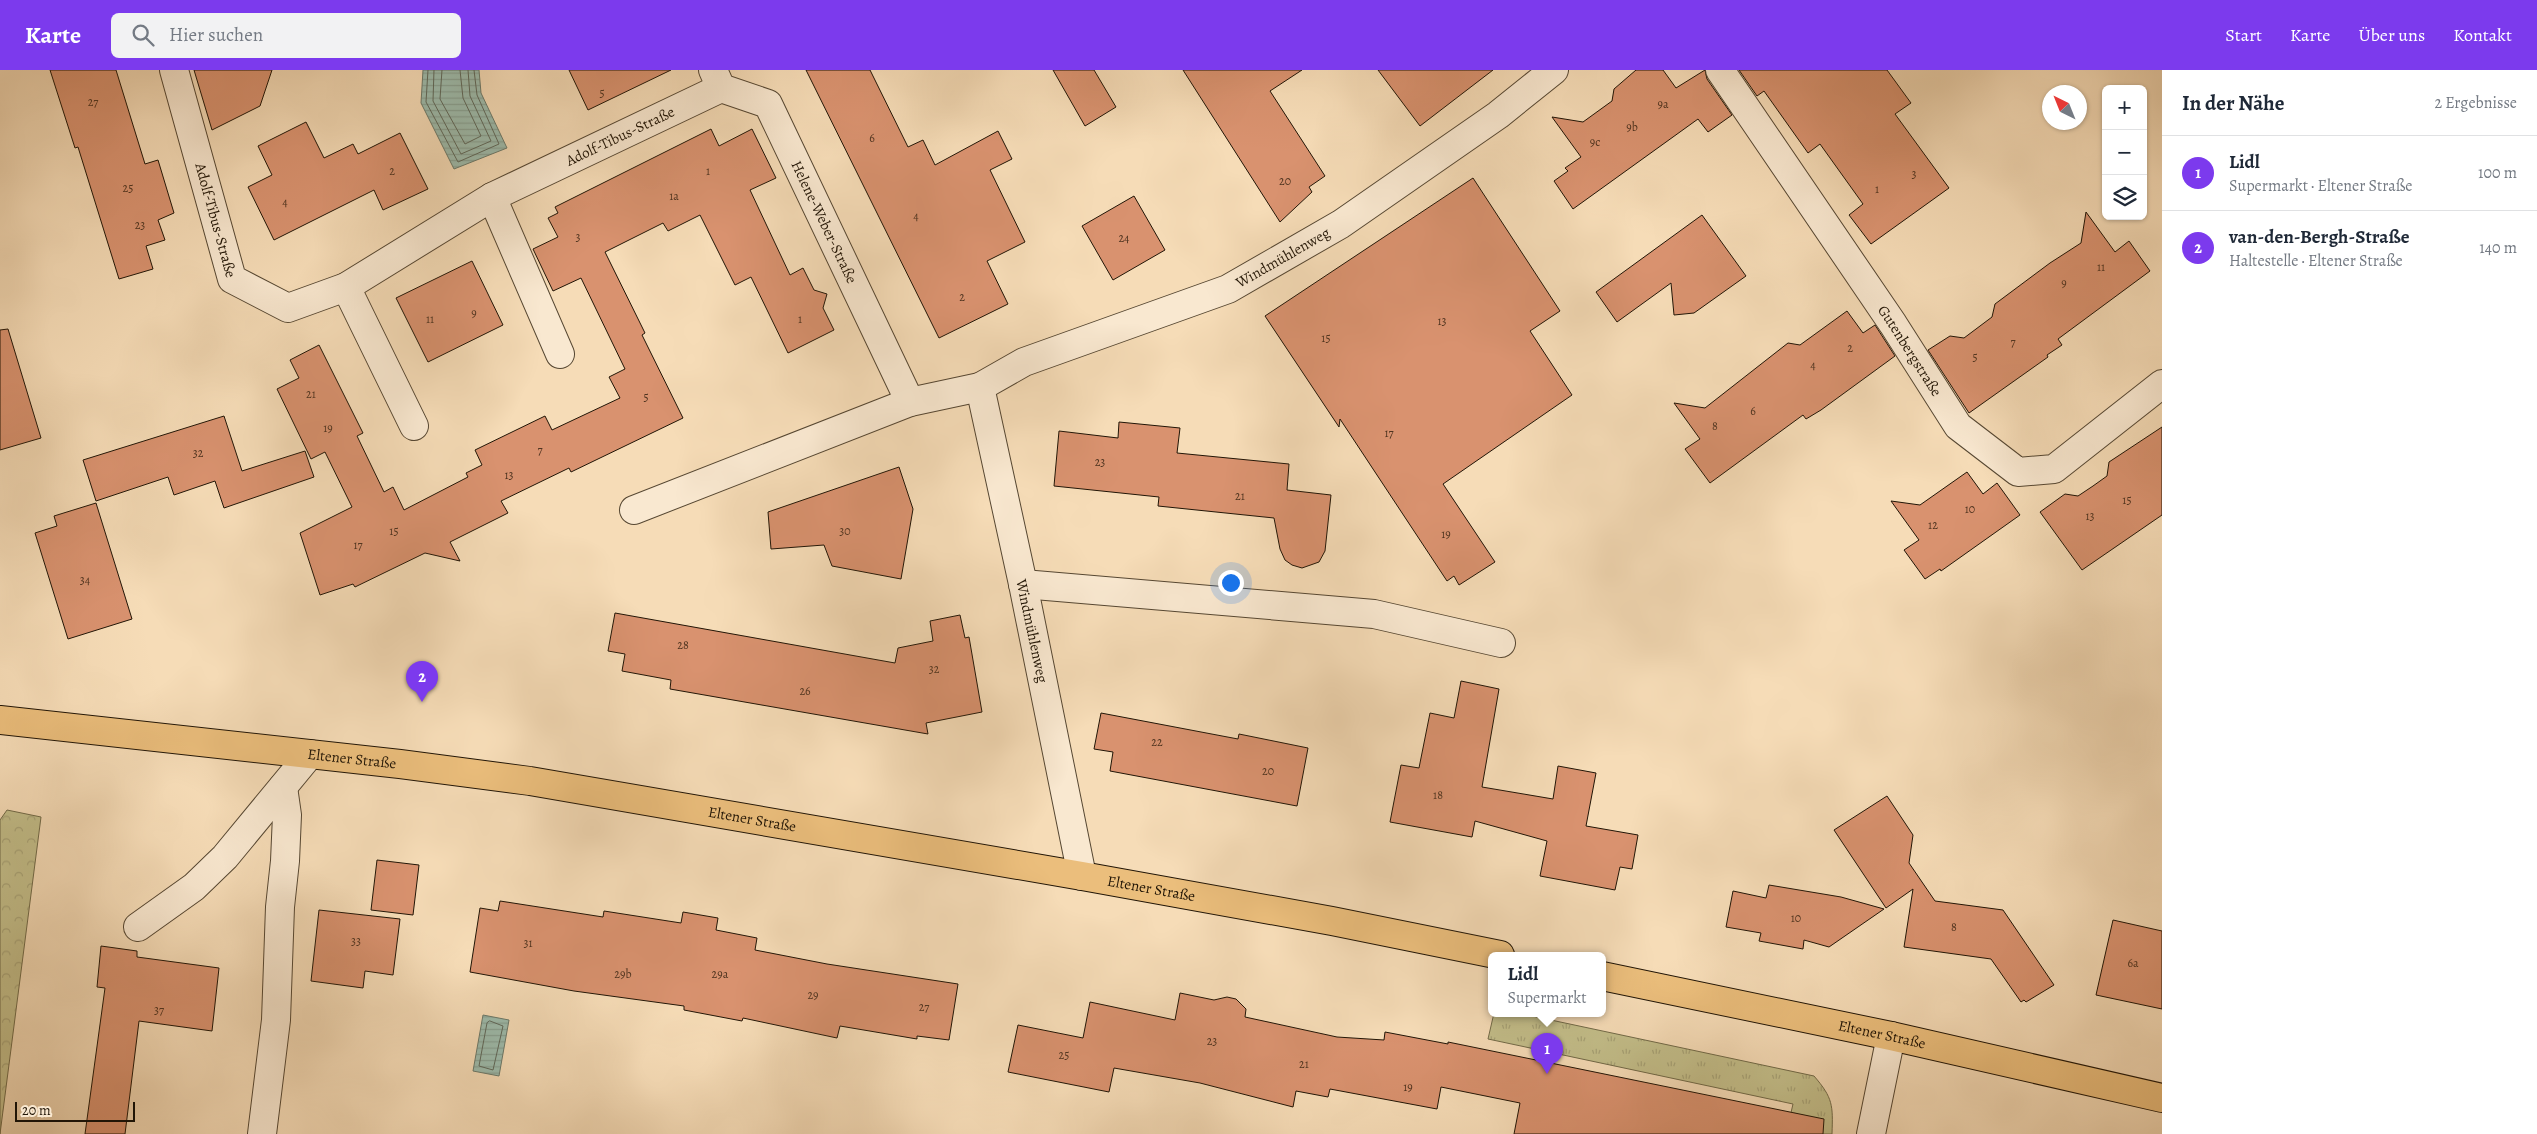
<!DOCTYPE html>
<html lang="de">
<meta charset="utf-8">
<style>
:root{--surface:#fff;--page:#f2f2f3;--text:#1f2937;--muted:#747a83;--line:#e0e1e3;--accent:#7c3aed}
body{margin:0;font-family:Alegreya,serif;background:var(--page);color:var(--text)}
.controls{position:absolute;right:15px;top:15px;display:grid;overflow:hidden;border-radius:8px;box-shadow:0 1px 4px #0004}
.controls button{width:45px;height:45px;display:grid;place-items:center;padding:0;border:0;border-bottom:1px solid var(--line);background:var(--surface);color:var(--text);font:25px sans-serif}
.compass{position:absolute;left:2042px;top:15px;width:45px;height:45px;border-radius:50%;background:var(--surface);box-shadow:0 1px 4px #0004;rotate:317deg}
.scale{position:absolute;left:15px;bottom:12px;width:120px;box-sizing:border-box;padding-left:5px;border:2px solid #211506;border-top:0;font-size:14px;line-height:18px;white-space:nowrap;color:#211506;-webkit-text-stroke:4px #f9e8d0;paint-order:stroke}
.you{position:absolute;left:1230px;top:512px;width:18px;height:18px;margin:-12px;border:4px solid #fff;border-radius:50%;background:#1a73e8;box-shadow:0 0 0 8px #1a73e833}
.badge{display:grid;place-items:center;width:32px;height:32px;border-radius:50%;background:var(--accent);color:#fff;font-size:16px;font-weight:700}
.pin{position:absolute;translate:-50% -41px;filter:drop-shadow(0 1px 2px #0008)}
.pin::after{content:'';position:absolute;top:26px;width:18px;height:15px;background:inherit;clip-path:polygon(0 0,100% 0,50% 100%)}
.popup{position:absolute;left:1488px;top:882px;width:118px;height:65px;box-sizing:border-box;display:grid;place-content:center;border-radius:8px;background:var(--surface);filter:drop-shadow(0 1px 4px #0005);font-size:16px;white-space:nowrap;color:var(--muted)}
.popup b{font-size:19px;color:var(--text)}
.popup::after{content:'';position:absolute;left:50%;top:100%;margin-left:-10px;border:10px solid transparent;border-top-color:var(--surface)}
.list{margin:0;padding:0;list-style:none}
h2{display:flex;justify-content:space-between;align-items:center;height:65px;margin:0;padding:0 20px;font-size:21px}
h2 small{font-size:16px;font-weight:400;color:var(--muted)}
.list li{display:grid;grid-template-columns:32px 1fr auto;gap:15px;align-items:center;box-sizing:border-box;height:75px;padding:0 20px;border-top:1px solid var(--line)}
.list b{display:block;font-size:19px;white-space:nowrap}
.list p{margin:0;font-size:16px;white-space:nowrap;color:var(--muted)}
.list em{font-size:16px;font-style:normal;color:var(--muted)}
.icon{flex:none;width:28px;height:28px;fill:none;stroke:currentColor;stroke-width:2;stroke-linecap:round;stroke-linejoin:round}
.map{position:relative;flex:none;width:2162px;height:1064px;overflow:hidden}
header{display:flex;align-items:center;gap:30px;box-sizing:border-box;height:70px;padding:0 25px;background:var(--accent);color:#fff}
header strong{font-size:24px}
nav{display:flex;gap:28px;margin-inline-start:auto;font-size:18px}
.search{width:350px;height:45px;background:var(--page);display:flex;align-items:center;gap:12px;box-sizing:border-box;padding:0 18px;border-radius:8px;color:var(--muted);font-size:19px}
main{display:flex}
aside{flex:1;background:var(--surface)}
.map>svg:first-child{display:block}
.grass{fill:url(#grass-tufts);stroke:#726a48}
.forest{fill:url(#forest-crowns);stroke:#726a48}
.water{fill:url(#water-rules);stroke:#6b796a}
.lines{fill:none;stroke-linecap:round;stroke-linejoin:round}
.shore{stroke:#5f685a;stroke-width:1}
.building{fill:#d9926f;stroke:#211506}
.minor-casing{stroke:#564732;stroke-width:30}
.major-casing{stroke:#211506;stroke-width:30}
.minor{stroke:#f9e8d0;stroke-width:28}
.major{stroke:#ebbe7c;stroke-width:28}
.labels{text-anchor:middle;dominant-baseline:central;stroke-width:4;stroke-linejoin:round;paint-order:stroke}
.number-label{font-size:12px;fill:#4f3420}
.street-label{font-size:15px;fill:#211506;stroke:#f9e8d0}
</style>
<header>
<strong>Karte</strong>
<div class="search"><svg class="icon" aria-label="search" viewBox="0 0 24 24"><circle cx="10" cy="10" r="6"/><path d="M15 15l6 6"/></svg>Hier suchen</div>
<nav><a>Start</a><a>Karte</a><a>Über uns</a><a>Kontakt</a></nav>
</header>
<main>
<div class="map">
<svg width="2162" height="1064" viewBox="0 0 2162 1064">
<defs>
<pattern id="grass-tufts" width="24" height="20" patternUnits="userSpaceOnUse" patternTransform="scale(1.25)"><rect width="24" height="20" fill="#c3be8a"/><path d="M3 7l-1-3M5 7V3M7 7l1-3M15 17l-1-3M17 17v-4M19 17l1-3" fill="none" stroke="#a7a276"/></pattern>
<pattern id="forest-crowns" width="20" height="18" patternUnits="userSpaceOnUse" patternTransform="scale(1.25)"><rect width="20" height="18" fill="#c3be8a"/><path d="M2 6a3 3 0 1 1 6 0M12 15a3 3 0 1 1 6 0" fill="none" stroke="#a7a276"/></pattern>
<pattern id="water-rules" width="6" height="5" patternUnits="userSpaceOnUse" patternTransform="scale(1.25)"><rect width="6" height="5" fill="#9dbcad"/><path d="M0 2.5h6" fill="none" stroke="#87a193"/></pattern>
</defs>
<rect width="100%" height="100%" fill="#f6dcb7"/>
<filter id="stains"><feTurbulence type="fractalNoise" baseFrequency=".004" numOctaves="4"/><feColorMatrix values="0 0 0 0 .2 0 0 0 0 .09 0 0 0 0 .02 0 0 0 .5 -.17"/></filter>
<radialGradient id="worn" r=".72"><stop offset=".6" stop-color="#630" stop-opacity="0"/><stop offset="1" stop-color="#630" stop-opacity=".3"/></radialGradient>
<!-- grass -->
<path class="grass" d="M 1494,943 L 1518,943 L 1814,1006 C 1833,1028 1833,1035 1832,1064 L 1786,1064 L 1793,1034 L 1488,969 Z"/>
<!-- forest -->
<path class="forest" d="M 7,740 L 41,747 L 0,1064 L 0,750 Z"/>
<!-- water -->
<path class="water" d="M 423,0 L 479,0 L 481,23 L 507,78 L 454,99 L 421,33 Z
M 483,945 L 509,950 L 499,1006 L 473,1001 Z"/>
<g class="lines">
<!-- shore -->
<path class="shore" d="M 428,0 L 426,32 L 458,92 L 499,74 L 477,25 L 474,0
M 434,0 L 433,31 L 461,84 L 491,71 L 470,26 L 468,0
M 442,0 L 440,29 L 465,74 L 481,66 L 463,28 L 460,0
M 490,951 L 503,956 L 493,1000 L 479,996 L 487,953 Z"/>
</g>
<!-- building -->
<path class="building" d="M 50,0 L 116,0 L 145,94 L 158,90 L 174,143 L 158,150 L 165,170 L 146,176 L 153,199 L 119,209 L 78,77 L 75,78 Z
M 194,0 L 272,0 L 260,36 L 212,60 Z
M 569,0 L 671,0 L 588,40 Z
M 806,0 L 870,0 L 908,77 L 923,70 L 935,95 L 998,61 L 1012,89 L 990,100 L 1025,172 L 987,191 L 1008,234 L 939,268 Z
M 1053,0 L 1094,0 L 1116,37 L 1085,56 Z
M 1183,0 L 1302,0 L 1270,21 L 1325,106 L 1309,117 L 1312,122 L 1280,152 Z
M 1378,0 L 1493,0 L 1420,56 Z
M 1636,0 L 1663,0 L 1676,18 L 1705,0 L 1707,9 L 1732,45 L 1708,62 L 1698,49 L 1573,139 L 1554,111 L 1568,101 L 1565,98 L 1581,87 L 1552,47 L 1583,52 L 1612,31 L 1614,19 Z
M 1739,0 L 1887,0 L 1911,33 L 1895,44 L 1949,118 L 1871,174 L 1849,145 L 1863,134 L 1820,74 L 1808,83 L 1764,21 L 1757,26 Z
M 306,52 L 324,88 L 353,74 L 358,84 L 400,63 L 428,119 L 383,140 L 374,120 L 274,170 L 248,117 L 272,105 L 258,76 Z
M 711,59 L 719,76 L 752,59 L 776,108 L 750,120 L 790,205 L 803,198 L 814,220 L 827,224 L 823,238 L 834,260 L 788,283 L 751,207 L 735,215 L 700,145 L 668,161 L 663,153 L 605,182 L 645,263 L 642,265 L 683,348 L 571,402 L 569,398 L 501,431 L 508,443 L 450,472 L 460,491 L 425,483 L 355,517 L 353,514 L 320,525 L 300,463 L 352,437 L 325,382 L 311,389 L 277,319 L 299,308 L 290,290 L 319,275 L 363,363 L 357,366 L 384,422 L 393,417 L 404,440 L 468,407 L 466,403 L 482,395 L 475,380 L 545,346 L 552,360 L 620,328 L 609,307 L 625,299 L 581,208 L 553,221 L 533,179 L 558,167 L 548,148 L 558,143 L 555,137 Z
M 1473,108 L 1560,241 L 1530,261 L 1572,325 L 1443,414 L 1495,492 L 1459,515 L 1454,506 L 1447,511 L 1340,349 L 1339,357 L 1265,246 Z
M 1134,126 L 1165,180 L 1113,210 L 1082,156 Z
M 2086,142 L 2115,182 L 2129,171 L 2150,201 L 2058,269 L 2062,275 L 2047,285 L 2048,287 L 1969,343 L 1928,280 L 1950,266 L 1964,268 L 1992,247 L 1995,234 L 2050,193 L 2081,173 Z
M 1702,145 L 1746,206 L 1694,243 L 1674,245 L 1671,213 L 1617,252 L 1596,222 Z
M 472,191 L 503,255 L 428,292 L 396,228 Z
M 1847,241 L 1863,263 L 1875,255 L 1895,286 L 1821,340 L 1806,349 L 1803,345 L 1710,413 L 1685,379 L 1700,369 L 1674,333 L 1705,338 L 1788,273 L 1800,275 Z
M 8,259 L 41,368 L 0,380 L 0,260 Z
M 224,346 L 242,401 L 305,381 L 314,407 L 224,438 L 215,411 L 174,425 L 168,407 L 96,431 L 83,390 Z
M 1119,352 L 1180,358 L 1177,383 L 1289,394 L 1287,420 L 1331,425 L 1325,481 L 1319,492 L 1302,498 L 1292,495 L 1285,490 L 1280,479 L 1274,448 L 1158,436 L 1159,427 L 1054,416 L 1059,361 L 1118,368 Z
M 2162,357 L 2162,445 L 2082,500 L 2040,442 L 2065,424 L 2078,426 L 2093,416 L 2107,406 L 2109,392 Z
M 899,397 L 913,439 L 901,509 L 832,496 L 824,475 L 771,479 L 768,442 Z
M 1967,402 L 1983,424 L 1997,413 L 2020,445 L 1941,501 L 1940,499 L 1925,509 L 1904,480 L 1919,470 L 1891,431 L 1920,435 Z
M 96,433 L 132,549 L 68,569 L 35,463 L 57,456 L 54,446 Z
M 615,543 L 895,593 L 898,578 L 933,571 L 930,551 L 960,545 L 965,568 L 969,567 L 982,642 L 926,653 L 928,664 L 670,619 L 671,610 L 622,601 L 625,584 L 608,581 Z
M 1461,611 L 1499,619 L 1482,717 L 1553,729 L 1558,696 L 1596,703 L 1586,756 L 1638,765 L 1632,799 L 1620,797 L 1615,820 L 1540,806 L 1547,771 L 1475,751 L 1472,767 L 1390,752 L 1401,695 L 1419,698 L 1430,643 L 1454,648 Z
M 1101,643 L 1238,669 L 1239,664 L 1308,678 L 1297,736 L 1110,701 L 1113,682 L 1094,679 Z
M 1887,726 L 1913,765 L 1909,793 L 1935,831 L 2003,840 L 2054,915 L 2026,932 L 2024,930 L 2021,932 L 1991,889 L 1904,877 L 1913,819 L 1886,838 L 1834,760 Z
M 377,790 L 419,795 L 413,845 L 371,840 Z
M 1769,815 L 1841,827 L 1884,839 L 1829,877 L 1804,870 L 1803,879 L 1759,871 L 1761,863 L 1726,857 L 1733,821 L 1766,828 Z
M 500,831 L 603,847 L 604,841 L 681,853 L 683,842 L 718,848 L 716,860 L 757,868 L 755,880 L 827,894 L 958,914 L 949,970 L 917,966 L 917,969 L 840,956 L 837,968 L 743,948 L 742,951 L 684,940 L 684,936 L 574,921 L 470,902 L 480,838 L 498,841 Z
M 319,840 L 400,849 L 393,905 L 365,901 L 363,918 L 311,911 Z
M 2113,850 L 2162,861 L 2162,939 L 2096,925 Z
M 101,876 L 137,881 L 137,887 L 219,898 L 212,961 L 139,951 L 125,1064 L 85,1064 L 105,918 L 97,917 Z
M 1180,923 L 1214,930 L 1227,927 L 1236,929 L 1246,939 L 1245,947 L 1337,967 L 1384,970 L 1385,962 L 1448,974 L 1448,972 L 1824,1049 L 1823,1064 L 1514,1064 L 1520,1033 L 1441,1017 L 1437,1039 L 1330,1019 L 1328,1027 L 1296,1021 L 1293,1037 L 1200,1013 L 1114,998 L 1109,1022 L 1008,1002 L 1018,955 L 1083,968 L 1090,932 L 1175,950 Z"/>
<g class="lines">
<!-- minor casing -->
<g class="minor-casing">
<g id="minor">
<path id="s1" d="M 174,0 L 232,209 L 288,238 L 346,217 L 492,127 L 721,18"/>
<path id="s2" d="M 713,0 L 721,18 L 768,34 L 910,332"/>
<path id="s3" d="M 1720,0 L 1893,254 L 1958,356 L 2018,402 L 2054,399 L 2162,314"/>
<path d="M 492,127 L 560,284"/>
<path d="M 346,217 L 414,356"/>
<path d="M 634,440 L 910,332 L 980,317"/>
<path d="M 1023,514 L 1374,544 L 1501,573"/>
<path id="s4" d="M 1082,806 L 1023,514 L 980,317 L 1024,292 L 1228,219 L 1341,154 L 1498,45 L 1554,0"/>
<path d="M 138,857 L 194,817 L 225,787 L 310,684"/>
<path d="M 262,1064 L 276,950 L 280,837 L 285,791 L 287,745 L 283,717"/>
<path d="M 1871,1064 L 1891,966"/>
</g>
</g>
<!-- major casing -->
<g class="major-casing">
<g id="major">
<path id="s5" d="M 0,650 L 400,694 L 530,711 L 1082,806 L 1332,851 L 1500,885"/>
<path id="s6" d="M 1602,906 L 1891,966 L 2162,1028"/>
</g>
</g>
<!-- minor -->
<use href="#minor" class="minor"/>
<!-- major -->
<use href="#major" class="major"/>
</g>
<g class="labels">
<!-- number labels -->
<g class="number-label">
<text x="602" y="23">5</text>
<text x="93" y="32">27</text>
<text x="1663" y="34">9a</text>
<text x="1632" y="57">9b</text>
<text x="872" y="68">6</text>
<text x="1595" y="72">9c</text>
<text x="392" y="101">2</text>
<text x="708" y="101">1</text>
<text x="1914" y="104">3</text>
<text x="1285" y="111">20</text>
<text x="128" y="118">25</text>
<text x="1877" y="119">1</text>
<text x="674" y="126">1a</text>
<text x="285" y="132">4</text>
<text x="916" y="146">4</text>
<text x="140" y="155">23</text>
<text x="578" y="167">3</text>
<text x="1124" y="168">24</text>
<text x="2101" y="197">11</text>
<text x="2064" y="213">9</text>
<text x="962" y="227">2</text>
<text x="474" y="243">9</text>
<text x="430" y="249">11</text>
<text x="800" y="249">1</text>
<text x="1442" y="251">13</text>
<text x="1326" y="268">15</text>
<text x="2013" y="272">7</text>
<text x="1850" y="278">2</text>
<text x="1975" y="287">5</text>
<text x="1813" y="295">4</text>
<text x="311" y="324">21</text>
<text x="646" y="327">5</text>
<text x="1753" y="341">6</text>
<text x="1715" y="356">8</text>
<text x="328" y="358">19</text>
<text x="1389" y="363">17</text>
<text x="540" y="380">7</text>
<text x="198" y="383">32</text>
<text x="1100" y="392">23</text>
<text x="509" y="405">13</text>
<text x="1240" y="426">21</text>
<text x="2127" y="430">15</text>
<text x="1970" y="439">10</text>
<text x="2090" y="446">13</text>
<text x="1933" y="455">12</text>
<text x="394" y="461">15</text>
<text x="845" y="461">30</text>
<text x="1446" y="464">19</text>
<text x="358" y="475">17</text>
<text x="85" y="510">34</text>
<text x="683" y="575">28</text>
<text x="934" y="599">32</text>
<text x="805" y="621">26</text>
<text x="1157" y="672">22</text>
<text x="1268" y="701">20</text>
<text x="1438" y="725">18</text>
<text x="1796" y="848">10</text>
<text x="1954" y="857">8</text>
<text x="356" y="871">33</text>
<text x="528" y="873">31</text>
<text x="2133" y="893">6a</text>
<text x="623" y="904">29b</text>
<text x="720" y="904">29a</text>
<text x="813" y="925">29</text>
<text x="924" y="937">27</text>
<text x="159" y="940">37</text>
<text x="1212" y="971">23</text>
<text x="1064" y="985">25</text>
<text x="1304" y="994">21</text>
<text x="1408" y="1017">19</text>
</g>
<!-- street labels -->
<g class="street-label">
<text stroke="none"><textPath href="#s1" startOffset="655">Adolf-Tibus-Straße</textPath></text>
<text stroke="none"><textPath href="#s1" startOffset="156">Adolf-Tibus-Straße</textPath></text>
<text stroke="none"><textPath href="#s2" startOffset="200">Helene-Weber-Straße</textPath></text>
<text stroke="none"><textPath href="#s4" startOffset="830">Windmühlenweg</textPath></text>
<text stroke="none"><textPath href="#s3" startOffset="339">Gutenbergstraße</textPath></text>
<text transform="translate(1032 561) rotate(78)">Windmühlenweg</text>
<text stroke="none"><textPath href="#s5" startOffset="354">Eltener Straße</textPath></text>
<text stroke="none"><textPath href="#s5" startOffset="759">Eltener Straße</textPath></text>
<text stroke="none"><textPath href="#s5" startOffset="1164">Eltener Straße</textPath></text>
<text stroke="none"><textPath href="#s6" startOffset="286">Eltener Straße</textPath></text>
</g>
</g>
<rect width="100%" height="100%" filter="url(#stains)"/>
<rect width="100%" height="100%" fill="url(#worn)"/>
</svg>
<div class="controls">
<button>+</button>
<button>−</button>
<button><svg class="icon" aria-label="layers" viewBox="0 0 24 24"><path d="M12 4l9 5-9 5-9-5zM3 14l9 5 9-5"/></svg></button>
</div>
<svg class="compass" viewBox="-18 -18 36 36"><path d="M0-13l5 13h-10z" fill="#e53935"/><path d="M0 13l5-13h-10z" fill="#747a83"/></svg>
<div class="scale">20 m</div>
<div class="you"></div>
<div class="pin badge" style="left:1547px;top:1004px">1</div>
<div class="popup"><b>Lidl</b>Supermarkt</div>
<div class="pin badge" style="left:422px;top:632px">2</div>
</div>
<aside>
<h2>In der Nähe<small>2 Ergebnisse</small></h2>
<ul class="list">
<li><span class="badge">1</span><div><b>Lidl</b><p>Supermarkt · Eltener Straße</p></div><em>100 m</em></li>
<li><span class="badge">2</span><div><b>van-den-Bergh-Straße</b><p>Haltestelle · Eltener Straße</p></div><em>140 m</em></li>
</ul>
</aside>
</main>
